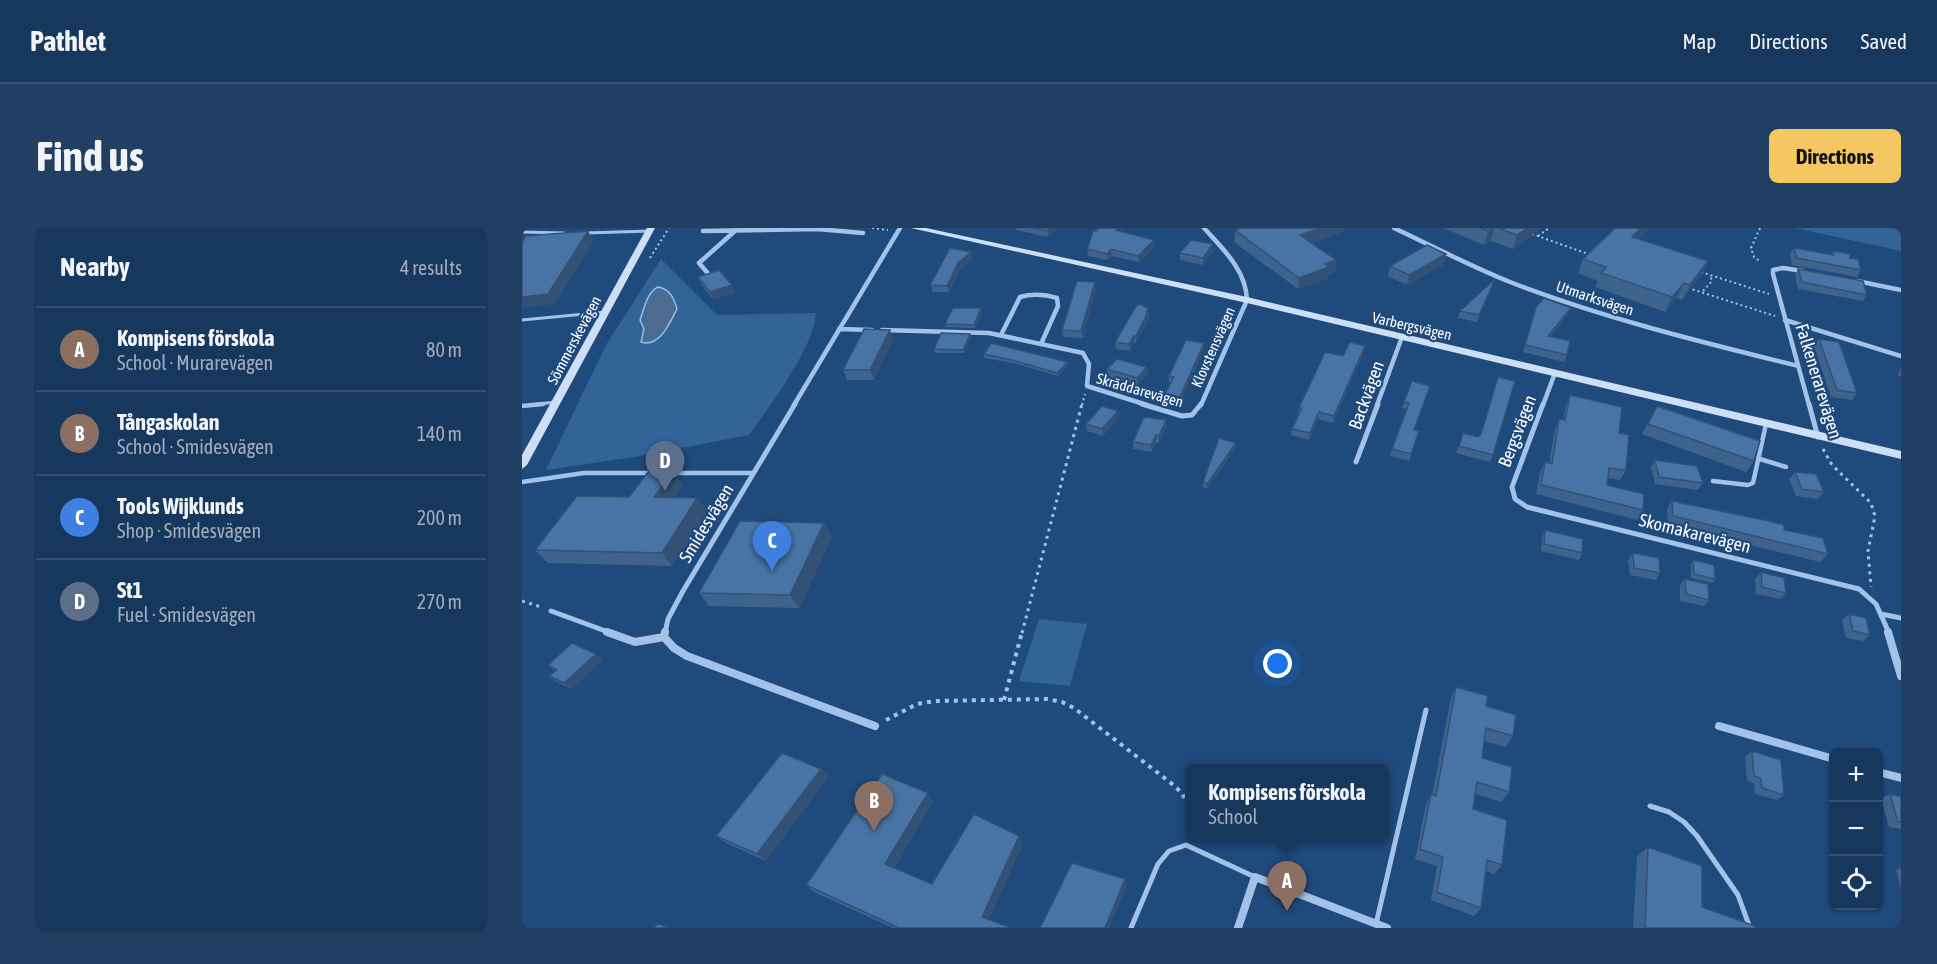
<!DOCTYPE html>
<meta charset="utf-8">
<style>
:root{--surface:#17385d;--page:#203f63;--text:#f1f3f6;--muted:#9eacbc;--line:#365272;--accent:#f4c762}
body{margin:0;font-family:"Asap Condensed",sans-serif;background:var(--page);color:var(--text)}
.controls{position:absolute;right:18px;bottom:18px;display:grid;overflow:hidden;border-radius:9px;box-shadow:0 2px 4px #0004}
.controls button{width:54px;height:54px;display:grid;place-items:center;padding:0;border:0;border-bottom:2px solid var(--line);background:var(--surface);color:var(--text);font:30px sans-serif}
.you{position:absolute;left:756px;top:436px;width:21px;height:21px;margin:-15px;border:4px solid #fff;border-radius:50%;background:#1a73e8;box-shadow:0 0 0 9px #1a73e833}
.badge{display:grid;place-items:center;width:39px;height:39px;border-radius:50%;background:var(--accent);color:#fff;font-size:20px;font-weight:700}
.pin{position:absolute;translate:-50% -50px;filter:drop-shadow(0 2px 3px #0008)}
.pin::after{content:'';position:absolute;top:32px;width:21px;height:18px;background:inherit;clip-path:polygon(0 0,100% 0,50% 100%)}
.popup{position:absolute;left:663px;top:536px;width:204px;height:78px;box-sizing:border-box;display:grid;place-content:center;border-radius:9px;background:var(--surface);filter:drop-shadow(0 2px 4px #0005);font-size:20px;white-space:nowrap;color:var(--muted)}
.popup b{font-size:22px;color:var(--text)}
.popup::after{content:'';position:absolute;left:50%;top:100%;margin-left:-12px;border:12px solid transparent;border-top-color:var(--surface)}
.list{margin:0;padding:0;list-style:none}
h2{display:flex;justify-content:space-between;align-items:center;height:78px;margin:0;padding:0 24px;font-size:26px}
h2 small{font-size:20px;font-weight:400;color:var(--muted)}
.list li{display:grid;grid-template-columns:39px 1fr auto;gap:18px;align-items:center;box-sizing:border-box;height:84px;padding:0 24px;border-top:2px solid var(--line)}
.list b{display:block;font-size:22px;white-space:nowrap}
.list p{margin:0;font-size:20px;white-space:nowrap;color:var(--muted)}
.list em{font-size:20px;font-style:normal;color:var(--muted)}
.icon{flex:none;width:33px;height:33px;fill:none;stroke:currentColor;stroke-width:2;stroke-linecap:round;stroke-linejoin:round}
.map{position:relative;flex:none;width:1379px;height:700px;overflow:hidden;border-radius:9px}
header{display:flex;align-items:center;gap:36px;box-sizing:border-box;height:84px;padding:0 30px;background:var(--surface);border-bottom:2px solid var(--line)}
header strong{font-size:28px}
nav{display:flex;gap:33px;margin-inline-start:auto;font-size:21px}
.intro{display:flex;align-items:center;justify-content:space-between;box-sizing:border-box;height:144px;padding:0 36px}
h1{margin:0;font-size:42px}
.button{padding:15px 27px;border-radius:9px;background:var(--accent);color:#111;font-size:21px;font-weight:700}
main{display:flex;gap:36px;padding:0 36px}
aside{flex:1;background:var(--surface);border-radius:9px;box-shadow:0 2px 4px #0004}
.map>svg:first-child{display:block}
.green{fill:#32649a;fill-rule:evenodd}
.water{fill:#4c6b90;stroke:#95bde8;stroke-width:1.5}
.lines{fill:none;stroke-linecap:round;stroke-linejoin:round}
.path-far2{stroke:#a2c2e7;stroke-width:2;stroke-dasharray:2 3;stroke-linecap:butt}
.path-far1{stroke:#a2c2e7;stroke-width:3;stroke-dasharray:3 4.5;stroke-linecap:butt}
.path{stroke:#a2c2e7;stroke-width:4;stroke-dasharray:4 5;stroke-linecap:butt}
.lane-far2{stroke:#a2c2e7;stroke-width:3}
.lane-far1{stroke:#a2c2e7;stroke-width:4.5}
.lane{stroke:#a2c2e7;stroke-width:5}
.street-far2{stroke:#a2c2e7;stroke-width:4.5}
.street-far1{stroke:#a2c2e7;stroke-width:5}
.street{stroke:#a2c2e7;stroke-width:8}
.secondary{fill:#ccdff5;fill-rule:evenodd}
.wall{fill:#3e648e}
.shaded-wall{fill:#325174}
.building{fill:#4874a5;stroke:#325174;stroke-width:1.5}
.labels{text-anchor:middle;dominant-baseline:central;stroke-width:4.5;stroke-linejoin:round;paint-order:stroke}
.far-street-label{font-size:15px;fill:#fff;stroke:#1f4a7c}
.street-label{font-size:18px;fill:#fff;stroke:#1f4a7c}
</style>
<header>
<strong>Pathlet</strong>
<nav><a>Map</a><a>Directions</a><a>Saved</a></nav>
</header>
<div class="intro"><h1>Find us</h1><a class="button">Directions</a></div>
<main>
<aside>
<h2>Nearby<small>4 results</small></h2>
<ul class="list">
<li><span class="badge" style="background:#8d6e63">A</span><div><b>Kompisens förskola</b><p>School · Murarevägen</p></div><em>80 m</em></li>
<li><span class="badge" style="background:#8d6e63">B</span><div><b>Tångaskolan</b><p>School · Smidesvägen</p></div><em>140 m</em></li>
<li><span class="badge" style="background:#3f7fe0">C</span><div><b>Tools Wijklunds</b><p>Shop · Smidesvägen</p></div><em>200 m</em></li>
<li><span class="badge" style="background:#5c6f8a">D</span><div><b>St1</b><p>Fuel · Smidesvägen</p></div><em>270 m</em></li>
</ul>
</aside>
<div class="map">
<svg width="1379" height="700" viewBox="0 0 1379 700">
<rect width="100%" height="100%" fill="#1f4a7c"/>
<!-- green -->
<path class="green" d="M 1273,0 L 1379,0 L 1379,23 Z
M 139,31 L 195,87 L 294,85 C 292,119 248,178 227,207 L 112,229 L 24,242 L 84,117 ZM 148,65 L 155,81 L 142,105 L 119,114 L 122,101 L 118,91 L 126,70 Z
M 517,391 L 565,396 L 548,458 L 497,453 Z"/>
<!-- water -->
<path class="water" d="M 136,59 C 148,61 152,70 155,81 C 148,94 138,120 119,114 L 122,101 L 118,92 C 122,81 125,64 136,59 Z"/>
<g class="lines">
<!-- path-far2 -->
<path class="path-far2" d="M 350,0 L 366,2
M 1238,0 L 1229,20 L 1232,29 L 1239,34
M 1010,6 L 1069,27
M 1016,8 L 1027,0
M 128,30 L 147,0
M 1179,44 L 1247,66
M 1166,60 L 1253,88
M 1181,63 L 1190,53 L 1188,47
M 560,177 L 563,166"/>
<!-- path-far1 -->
<path class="path-far1" d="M 1301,221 L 1310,237 L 1349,275 L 1353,288 L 1346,323 L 1349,359
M 0,373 L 19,379
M 500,405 L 560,176"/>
<!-- path -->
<path class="path" d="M 482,472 L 500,404
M 364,492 L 395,476 L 413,473 L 525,471 L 540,474 L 552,480 L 649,555 L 660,565 L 668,581
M 665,606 L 668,586"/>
<!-- lane-far2 -->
<path class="lane-far2" d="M 0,4 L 42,5
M 63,5 L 128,3
M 0,92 L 84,84
M 8,177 L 33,174"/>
<!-- lane-far1 -->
<path class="lane-far1" d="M 0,178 L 21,176
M 1238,231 L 1264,239
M 1191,253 L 1226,257 L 1231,255 L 1244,196
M 0,254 L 62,245 L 231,245"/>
<!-- lane -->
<path class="lane" d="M 1128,578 L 1147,584 L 1162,594 L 1175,608 L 1216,667 L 1228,700
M 854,696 L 904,482
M 609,700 L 636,636 L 647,623 L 664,617 L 733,649"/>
<!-- street-far2 -->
<path class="street-far2" d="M 872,0 C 910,18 948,38 988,54 C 1081,90 1179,114 1276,138
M 181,3 L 295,1 L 341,5
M 1281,43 L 1261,40 L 1251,42 L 1251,46 L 1287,177
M 189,49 L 177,35 L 214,2
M 1335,53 L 1379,62
M 1263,92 L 1379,128
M 317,101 L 350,102
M 360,102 L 467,105 L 561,125 L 567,136 L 565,158 L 625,177
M 479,107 L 498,69 C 511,65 522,66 535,70 L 536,78 L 519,116
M 272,177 L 378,0
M 679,177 L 725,72 C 724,42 701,21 682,0
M 855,177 L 880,109
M 1021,177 L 1033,145"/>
<!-- street-far1 -->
<path class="street-far1" d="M 620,176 L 660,188 L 670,187 L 679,176
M 1021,176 L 990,259 L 993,271 L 1005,279 L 1337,361 L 1354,376 L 1367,405
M 1287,176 L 1296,209
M 834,234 L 856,176
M 29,383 L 89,405
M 1359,386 L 1379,390
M 143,405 L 146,391 L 161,363 L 273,176"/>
<!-- street -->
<path class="street" d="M 85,404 L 113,414 L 142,409
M 143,404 L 142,409 L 152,420 L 165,428 L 353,498
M 1366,404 L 1379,448
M 1197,498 L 1312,531
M 1356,544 L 1379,550
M 716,700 L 733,649 L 865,700"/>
<!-- secondary -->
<path class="secondary" d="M 125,0 L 133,0 L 5,237 L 0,241 L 0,227 Z
M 389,0 L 404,0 L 725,69 L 1379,223 L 1379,231 L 725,75 Z"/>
</g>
<!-- wall -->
<path class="wall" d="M 494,0 L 536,0 L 526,9 L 494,2 Z
M 921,0 L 1020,0 L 991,21 L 969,13 L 962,17 Z
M 1093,0 L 1127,0 L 1116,11 L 1186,33 L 1179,47 L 1160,72 L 1155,70 L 1143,84 L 1073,59 L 1076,53 L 1056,45 L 1061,31 Z
M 713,2 L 822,3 L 789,15 L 814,32 L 813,44 L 806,47 L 805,51 L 776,61 L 712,14 Z
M 599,3 L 632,19 L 617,34 L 590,28 L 586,32 L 566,28 L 565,21 Z
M 691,16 L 691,23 L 681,37 L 658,32 L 658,25 Z
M 1272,20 L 1308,27 L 1311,23 L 1328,30 L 1339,42 L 1335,49 L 1270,37 L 1268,26 Z
M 924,26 L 922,36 L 885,57 L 866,48 L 868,38 Z
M 451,31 L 438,42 L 427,64 L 411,64 L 408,57 Z
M 1276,41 L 1345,67 L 1341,73 L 1276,61 L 1273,47 Z
M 176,49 L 210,57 L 213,64 L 191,71 L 179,56 Z
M 971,58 L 955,94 L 936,90 L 938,83 Z
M 574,61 L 561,110 L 541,109 L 540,102 Z
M 1014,79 L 1046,86 L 1029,109 L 1045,127 L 1042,134 L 1001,124 Z
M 459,80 L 460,84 L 453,100 L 424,99 L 423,96 Z
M 626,80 L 627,91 L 614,115 L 612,115 L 608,123 L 594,121 L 593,114 Z
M 448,106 L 449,109 L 442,125 L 413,125 L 412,121 Z
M 1297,111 L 1335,165 L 1330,172 L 1309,169 L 1292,118 Z
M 371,112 L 352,152 L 325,152 L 321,142 Z
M 682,121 L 658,175 L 644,172 L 643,166 L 649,154 L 647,154 L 647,148 Z
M 842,124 L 811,195 L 796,191 L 787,212 L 769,207 L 770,201 L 777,186 L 776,186 L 777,180 L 821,128 Z
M 462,126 L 546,134 L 547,137 L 536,148 L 491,135 L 462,130 Z
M 1379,138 L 1379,148 L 1376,147 Z
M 625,139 L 626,146 L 616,157 L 586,148 L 585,141 Z
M 908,158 L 892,202 L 897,203 L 887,233 L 868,228 L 885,181 L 880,180 L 882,174 Z
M 1048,167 L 1097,205 L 1104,242 L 1098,252 L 1086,250 L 1085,257 L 1121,282 L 1115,292 L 1014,266 L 1018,244 L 1023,234 L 1027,235 L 1033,201 L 1037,191 L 1041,192 L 1044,177 Z
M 1135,178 L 1232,233 L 1224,244 L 1120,206 Z
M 596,183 L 597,190 L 581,208 L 565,203 L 564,196 Z
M 644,199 L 637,215 L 634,214 L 630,224 L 611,221 L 611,214 Z
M 941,205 L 971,227 L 968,234 L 934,225 Z
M 714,215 L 714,220 L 685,261 L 681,259 L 681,254 Z
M 1133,232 L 1181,255 L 1176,262 L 1133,256 L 1129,239 Z
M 151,244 L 161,257 L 151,270 L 175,270 L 185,283 L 150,338 L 26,335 L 13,322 Z
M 1273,244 L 1302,264 L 1296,271 L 1274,268 L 1267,251 Z
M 1150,273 L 1262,302 L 1306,326 L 1298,334 L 1146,297 L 1145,281 Z
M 302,295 L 310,309 L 277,380 L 187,378 L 177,365 Z
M 1023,302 L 1060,325 L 1057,332 L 1019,323 L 1020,309 Z
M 1111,325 L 1138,345 L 1134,352 L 1108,347 L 1106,332 Z
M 1171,332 L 1193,351 L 1191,355 L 1169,350 L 1169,336 Z
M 1239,344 L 1264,365 L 1258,371 L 1234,366 L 1233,351 Z
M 1163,351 L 1187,372 L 1182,378 L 1158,373 L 1158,357 Z
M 1327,386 L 1348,407 L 1341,413 L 1324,410 L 1320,392 Z
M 81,432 L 50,461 L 35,454 L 27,448 L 33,443 L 26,437 Z
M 934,459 L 964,478 L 991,508 L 984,519 L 962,513 L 960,530 L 987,564 L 979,574 L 954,566 L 951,581 L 980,637 L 972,646 L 964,643 L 959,680 L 952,688 L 909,672 L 915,638 L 893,631 L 904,576 L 909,566 L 910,567 L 929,470 Z
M 1230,523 L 1262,567 L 1255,572 L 1233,566 L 1232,555 L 1225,553 L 1223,529 Z
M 299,541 L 306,549 L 244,633 L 204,615 L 194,608 Z
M 1368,566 L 1379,569 L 1379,601 L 1367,599 L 1359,571 Z
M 411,573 L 372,640 L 410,656 L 497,608 L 501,615 L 467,691 L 489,700 L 371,700 L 292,664 L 284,657 Z
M 1126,619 L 1180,679 L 1233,700 L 1111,700 L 1115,628 Z
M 1379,640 L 1379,660 L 1374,642 Z"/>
<!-- shaded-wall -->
<path class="shaded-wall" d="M 528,0 L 536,0 L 526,9 L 525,3 Z
M 596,0 L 602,0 L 594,8 L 594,2 Z
M 799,0 L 823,0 L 822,3 L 777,19 L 778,7 Z
M 971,0 L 972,0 L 969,13 L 962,17 L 966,3 Z
M 1006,0 L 1020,0 L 991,21 L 995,7 Z
M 1119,0 L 1127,0 L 1104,23 L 1110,9 Z
M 66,3 L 72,13 L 33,76 L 0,80 L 0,69 Z
M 632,12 L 632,19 L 617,34 L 616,28 Z
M 691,16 L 691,23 L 681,37 L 681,30 Z
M 589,21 L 590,28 L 586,32 L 585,26 Z
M 449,24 L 451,31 L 438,42 L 427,64 L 425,58 L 436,35 Z
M 924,26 L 922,36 L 885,57 L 887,47 Z
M 814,32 L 813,44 L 806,47 L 805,51 L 776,61 L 777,50 L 803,36 Z
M 1186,33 L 1179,47 L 1160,72 L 1168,57 Z
M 974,51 L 971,58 L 955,94 L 957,87 Z
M 573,54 L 574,61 L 561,110 L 559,103 Z
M 1162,55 L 1155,70 L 1143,84 L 1150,69 Z
M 210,57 L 213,64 L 191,71 L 188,64 Z
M 459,80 L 460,84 L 453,100 L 452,97 Z
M 626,80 L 627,91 L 614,115 L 614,108 Z
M 1049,80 L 1046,86 L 1024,115 L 1026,108 Z
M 368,102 L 371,112 L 352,152 L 348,142 Z
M 448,106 L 449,109 L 442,125 L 441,122 Z
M 612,108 L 612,115 L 608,123 L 607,116 Z
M 682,115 L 682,121 L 658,175 L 658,169 Z
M 843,118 L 842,124 L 811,195 L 812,188 Z
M 546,134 L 547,137 L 536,148 L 535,145 Z
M 625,139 L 626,146 L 616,157 L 615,150 Z
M 596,183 L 597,190 L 581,208 L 580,201 Z
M 797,184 L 796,191 L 787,212 L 788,205 Z
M 644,192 L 644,199 L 637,215 L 637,208 Z
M 634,207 L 634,214 L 630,224 L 629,217 Z
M 714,215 L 714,220 L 685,261 L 685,256 Z
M 151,244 L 161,257 L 142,282 L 132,269 Z
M 175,270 L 185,283 L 150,338 L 140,325 Z
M 302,295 L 310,309 L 277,380 L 268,367 Z
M 74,426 L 81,432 L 50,461 L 42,455 Z
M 299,541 L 306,549 L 244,633 L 235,626 Z
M 406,565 L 411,573 L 370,643 L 363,636 Z
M 497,608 L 501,615 L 465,695 L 460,689 Z
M 603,651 L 605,658 L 587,700 L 583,700 Z"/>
<!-- building -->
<path class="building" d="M 510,0 L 528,0 L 525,3 Z
M 577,0 L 596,0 L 594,2 L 632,12 L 616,28 L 589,21 L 585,26 L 565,21 L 571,3 L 574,3 Z
M 720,0 L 799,0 L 778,7 L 814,32 L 803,36 L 807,39 L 777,50 L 713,2 Z
M 958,0 L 971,0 L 966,3 Z
M 976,0 L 1006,0 L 995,7 Z
M 1093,0 L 1119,0 L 1110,9 L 1186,33 L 1168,57 L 1162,55 L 1150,69 L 1079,45 L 1084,39 L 1061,31 Z
M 66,3 L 26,66 L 0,69 L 0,14 L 4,8 Z
M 669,12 L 691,16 L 681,30 L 658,25 Z
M 905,17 L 924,26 L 887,47 L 868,38 Z
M 428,20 L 449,24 L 436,35 L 425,58 L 408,57 Z
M 1272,20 L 1312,27 L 1311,23 L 1328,26 L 1328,30 L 1336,31 L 1339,42 L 1275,30 Z
M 1276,41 L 1341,53 L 1345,67 L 1280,54 Z
M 197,42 L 210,57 L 188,64 L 176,49 Z
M 973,51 L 957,87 L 938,83 Z
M 555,53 L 573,54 L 559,103 L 540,102 Z
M 1022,70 L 1049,80 L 1026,108 L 1048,113 L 1045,127 L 1003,117 L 1014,79 Z
M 616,75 L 626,80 L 624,84 L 626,84 L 614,108 L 612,108 L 607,116 L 593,114 Z
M 431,80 L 459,80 L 452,97 L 423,96 Z
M 342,101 L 368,102 L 348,142 L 321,142 Z
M 419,105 L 448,106 L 441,122 L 412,121 Z
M 1297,111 L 1317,114 L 1335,165 L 1315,162 Z
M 664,112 L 682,115 L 658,169 L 643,166 L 652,149 L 647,148 Z
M 828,114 L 843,118 L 812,188 L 797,184 L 788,205 L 770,201 L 780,180 L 777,180 L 803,124 L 821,128 Z
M 469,115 L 546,134 L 535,145 L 490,132 L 462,126 Z
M 595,131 L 625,139 L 615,150 L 585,141 Z
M 976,149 L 993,153 L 971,227 L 937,218 L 941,205 L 956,209 L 959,206 Z
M 890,153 L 908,158 L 892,202 L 897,203 L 889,226 L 870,221 L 887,175 L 882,174 Z
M 1048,167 L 1100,179 L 1097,205 L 1107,207 L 1104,242 L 1087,240 L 1085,257 L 1122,266 L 1121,282 L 1019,257 L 1023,234 L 1030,236 L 1037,191 L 1043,192 Z
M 580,178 L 596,183 L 580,201 L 564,196 Z
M 1135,178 L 1238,213 L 1232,233 L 1126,196 Z
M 624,189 L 644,192 L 637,208 L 634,207 L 629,217 L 611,214 L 621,191 Z
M 697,210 L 714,215 L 685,256 L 681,254 Z
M 1133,232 L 1175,238 L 1181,255 L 1137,249 Z
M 127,243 L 151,244 L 132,269 L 175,270 L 140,325 L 13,322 L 55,268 L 107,269 Z
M 1273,244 L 1294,246 L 1302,264 L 1280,261 Z
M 1150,273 L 1247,293 L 1262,297 L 1262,302 L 1301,310 L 1306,326 L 1151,288 Z
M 218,293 L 302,295 L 268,367 L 177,365 Z
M 1023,302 L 1061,311 L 1060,325 L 1022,316 Z
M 1111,325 L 1137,330 L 1138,345 L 1112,340 Z
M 1171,332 L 1192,337 L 1193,351 L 1172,346 Z
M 1239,344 L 1262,350 L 1264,365 L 1240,359 Z
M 1163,351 L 1186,356 L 1187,372 L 1164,366 Z
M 1327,386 L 1344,390 L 1348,407 L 1331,403 Z
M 50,415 L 74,426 L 42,455 L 27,448 L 35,442 L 26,437 Z
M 934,459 L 966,468 L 964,478 L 994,487 L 991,508 L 964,500 L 960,530 L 990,539 L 987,564 L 955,554 L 951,581 L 985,592 L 980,637 L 965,632 L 959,680 L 915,664 L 921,629 L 898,621 L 909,566 L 914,568 Z
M 1230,523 L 1259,532 L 1262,567 L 1240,560 L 1239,550 L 1232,548 Z
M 260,525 L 299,541 L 235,626 L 194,608 Z
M 360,546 L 406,565 L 363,636 L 410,656 L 452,586 L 497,608 L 460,689 L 489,700 L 377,700 L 284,657 Z
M 1368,566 L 1379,569 L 1379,594 L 1376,594 Z
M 1126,619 L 1180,638 L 1180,679 L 1233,698 L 1233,700 L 1123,700 Z
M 550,635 L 603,651 L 583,700 L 518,700 Z
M 136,695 L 146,700 L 132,700 Z"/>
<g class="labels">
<!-- far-street labels -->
<g class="far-street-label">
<text transform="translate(1073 70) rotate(18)">Utmarksvägen</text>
<text transform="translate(890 98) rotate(13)">Varbergsvägen</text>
<text transform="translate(52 112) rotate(-62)">Sömmerskevägen</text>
<text transform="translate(691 119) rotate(-66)">Klovstensvägen</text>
<text transform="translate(618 162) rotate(16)">Skräddarevägen</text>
</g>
<!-- street labels -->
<g class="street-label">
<text transform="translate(1297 153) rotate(73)">Falkenerarevägen</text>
<text transform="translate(844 167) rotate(-70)">Backvägen</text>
<text transform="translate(995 203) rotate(-69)">Bergsvägen</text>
<text transform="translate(184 295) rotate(-59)">Smidesvägen</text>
<text transform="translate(1173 305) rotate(14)">Skomakarevägen</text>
</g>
</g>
</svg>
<div class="controls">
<button>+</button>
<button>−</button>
<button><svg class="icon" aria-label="locate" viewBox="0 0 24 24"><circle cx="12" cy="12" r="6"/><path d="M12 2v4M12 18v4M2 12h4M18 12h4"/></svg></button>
</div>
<div class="you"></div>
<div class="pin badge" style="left:765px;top:683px;background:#8d6e63">A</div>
<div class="popup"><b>Kompisens förskola</b>School</div>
<div class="pin badge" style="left:352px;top:603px;background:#8d6e63">B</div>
<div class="pin badge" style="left:250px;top:343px;background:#3f7fe0">C</div>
<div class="pin badge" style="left:143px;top:263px;background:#5c6f8a">D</div>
</div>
</main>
